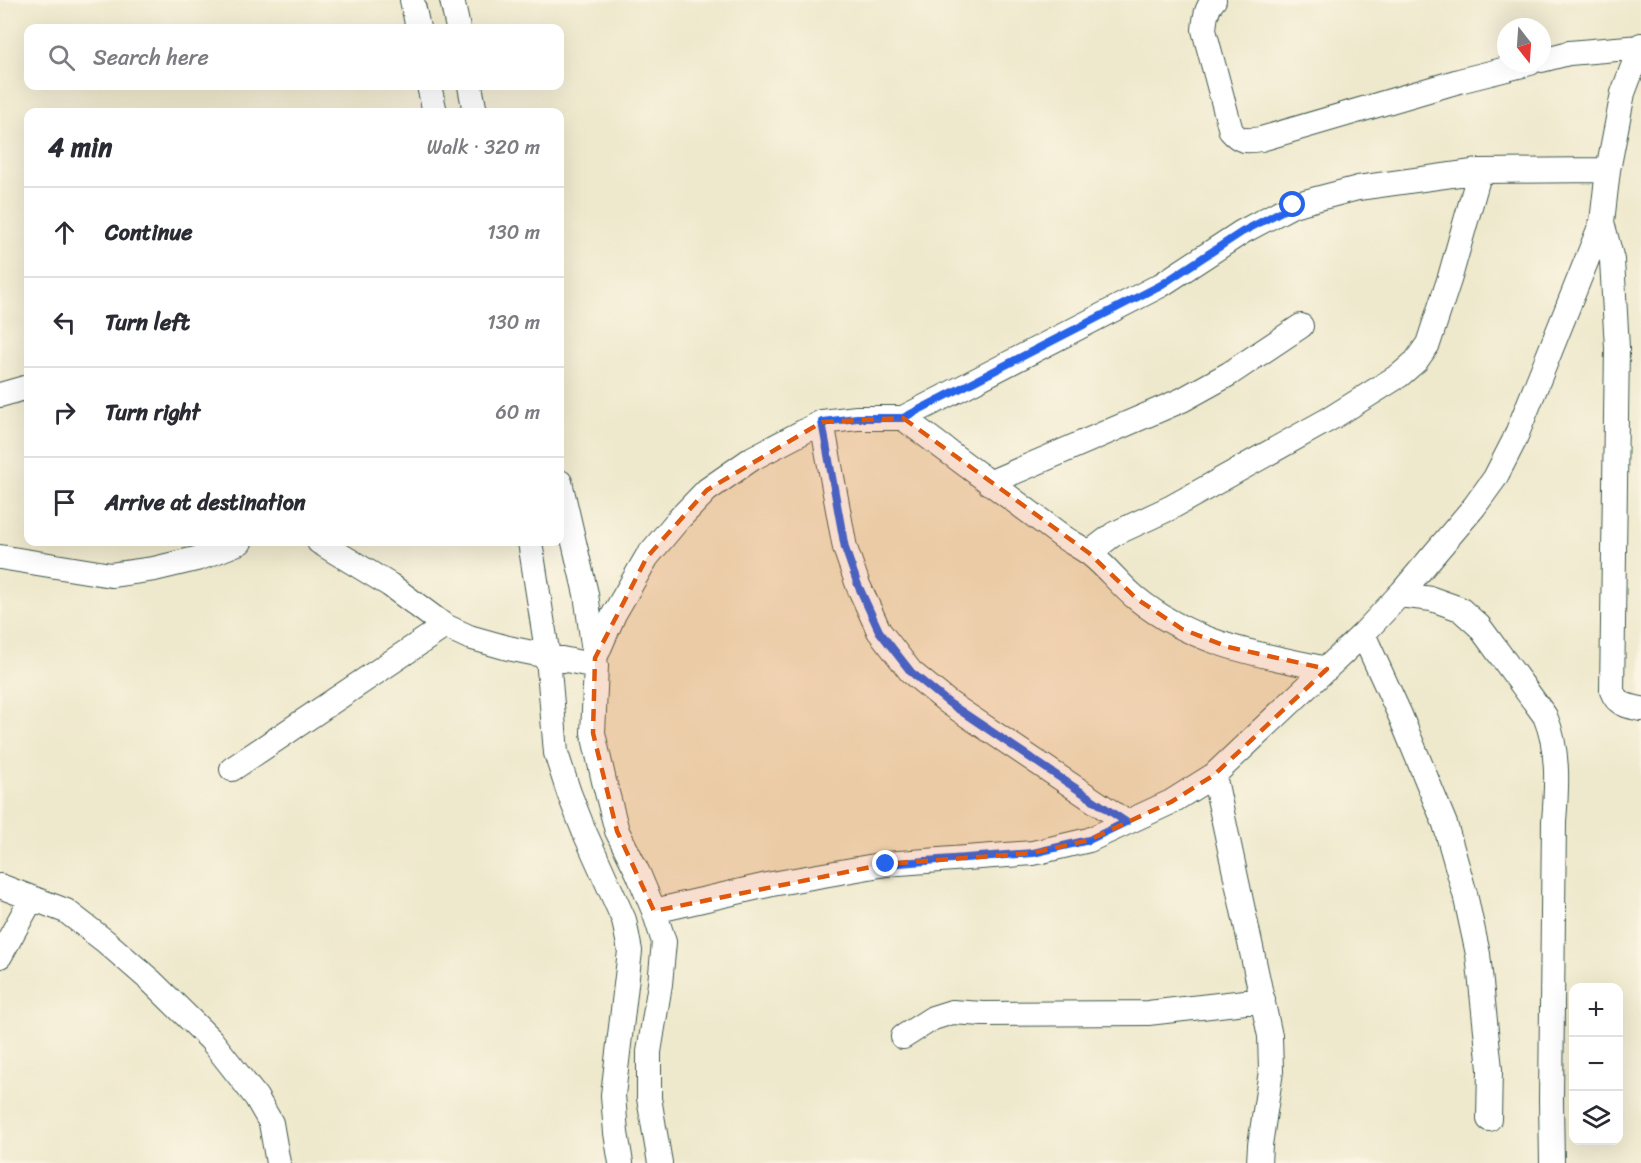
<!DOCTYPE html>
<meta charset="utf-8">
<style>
:root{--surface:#fff;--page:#f2f2f3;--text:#2b2b33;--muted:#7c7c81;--line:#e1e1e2}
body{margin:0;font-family:Sriracha,sans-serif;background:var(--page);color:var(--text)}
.controls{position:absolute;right:18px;bottom:18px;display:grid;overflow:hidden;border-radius:12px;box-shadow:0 6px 24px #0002}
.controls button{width:54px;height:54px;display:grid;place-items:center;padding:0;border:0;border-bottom:2px solid var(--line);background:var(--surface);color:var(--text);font:30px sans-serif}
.compass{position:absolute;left:1497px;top:18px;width:54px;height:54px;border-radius:50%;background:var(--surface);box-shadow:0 6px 24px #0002;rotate:163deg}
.stop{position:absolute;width:18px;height:18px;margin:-14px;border:4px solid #2563eb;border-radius:50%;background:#fff}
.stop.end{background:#2563eb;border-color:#fff;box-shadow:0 2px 6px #0008}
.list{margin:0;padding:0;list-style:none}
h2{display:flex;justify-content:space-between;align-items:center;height:78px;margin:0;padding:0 24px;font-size:26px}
h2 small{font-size:20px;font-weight:400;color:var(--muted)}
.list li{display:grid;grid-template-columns:39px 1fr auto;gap:18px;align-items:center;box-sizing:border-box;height:90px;padding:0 24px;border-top:2px solid var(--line)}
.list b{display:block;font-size:22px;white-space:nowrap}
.list em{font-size:20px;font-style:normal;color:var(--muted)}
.icon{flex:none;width:33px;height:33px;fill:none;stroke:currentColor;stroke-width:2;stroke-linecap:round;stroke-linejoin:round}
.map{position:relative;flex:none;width:1641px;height:1163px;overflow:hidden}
.search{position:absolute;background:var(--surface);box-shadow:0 6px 24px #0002;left:24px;top:24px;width:540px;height:66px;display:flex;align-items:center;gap:15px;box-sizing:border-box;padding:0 21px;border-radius:12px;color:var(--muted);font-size:22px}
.panel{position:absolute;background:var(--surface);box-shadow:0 6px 24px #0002;left:24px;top:108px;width:540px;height:438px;border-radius:12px}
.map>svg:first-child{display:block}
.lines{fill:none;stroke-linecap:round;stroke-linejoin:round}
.minor-casing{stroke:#3e574b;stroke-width:26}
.minor{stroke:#fff;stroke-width:24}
.route{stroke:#2563eb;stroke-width:8}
.marked{fill:#de580e;fill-opacity:0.2;stroke:#de580e;stroke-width:4.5;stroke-dasharray:12 8;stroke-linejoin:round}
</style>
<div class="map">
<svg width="1641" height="1163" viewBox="0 0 1641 1163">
<rect width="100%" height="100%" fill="#fcf5e5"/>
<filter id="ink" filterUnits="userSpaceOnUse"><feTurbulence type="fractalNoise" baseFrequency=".0167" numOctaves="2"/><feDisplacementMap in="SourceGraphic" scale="12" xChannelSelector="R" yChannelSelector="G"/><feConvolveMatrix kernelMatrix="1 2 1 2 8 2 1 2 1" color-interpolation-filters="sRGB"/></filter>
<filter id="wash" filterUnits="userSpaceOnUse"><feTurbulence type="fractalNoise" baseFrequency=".008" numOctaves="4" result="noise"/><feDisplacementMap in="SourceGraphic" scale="24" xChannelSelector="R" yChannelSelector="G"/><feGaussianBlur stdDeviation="1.35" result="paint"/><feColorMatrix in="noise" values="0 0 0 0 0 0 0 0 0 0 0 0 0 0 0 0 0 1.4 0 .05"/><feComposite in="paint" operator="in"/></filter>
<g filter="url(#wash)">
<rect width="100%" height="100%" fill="#eee8cc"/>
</g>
<g filter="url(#ink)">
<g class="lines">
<!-- minor casing -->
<g class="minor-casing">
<path id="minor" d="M 412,0 L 418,28
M 452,0 L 458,28
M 1214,0 C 1206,8 1205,19 1204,30 L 1231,131 C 1240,142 1247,141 1261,139 L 1459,81 L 1530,63
M 1542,60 L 1569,53 L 1640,47
M 429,86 L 435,112
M 470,86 L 475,112
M 1602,222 L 1612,260 L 1617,348 L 1612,691 C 1617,705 1628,706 1641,709
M 0,395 L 28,387
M 903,418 L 1161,285 L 1242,232 L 1293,205 L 1358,188 L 1480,171 L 1608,170
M 822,422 L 845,548 L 858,585 L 879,631 L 911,672 L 949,703 L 1126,822
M 560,482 L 586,594 L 596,666 L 593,733 L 604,781 L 617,831 L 638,873 L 654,911 L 664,942 L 660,984 L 649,1052 L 649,1098 L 660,1163
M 989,483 L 1182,400 L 1229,374 L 1301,326
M 319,542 L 390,585 L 445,626 L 469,637 L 508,648 L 596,666
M 530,542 L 548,657 L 556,753 L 569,793 L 584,831 L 624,920 L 630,951 L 613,1095 L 616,1133 L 621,1163
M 1089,553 L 1114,534 L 1170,508 L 1333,417 L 1400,375 L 1416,361 L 1428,344 L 1450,277 L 1480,171
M 0,557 L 111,575 L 154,569 L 200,558 L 240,542
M 1399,595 L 1432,599 L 1460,609 L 1479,626 L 1545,716 C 1559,749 1557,786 1554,821 L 1551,1100 L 1552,1163
M 1363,634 L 1400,715 L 1445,824 L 1465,894 L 1478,954 L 1490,1069 L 1489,1119
M 595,658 L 614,614 L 647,557 L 678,520 L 707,490 L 753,458 L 822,422 L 857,418 L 903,418 L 1063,537 C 1072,543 1082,548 1090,554 C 1107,567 1120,585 1136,598 C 1192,644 1259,655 1327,669
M 232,769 L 445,626
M 1214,775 L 1270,1036 L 1271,1071 L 1260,1145 L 1259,1163
M 0,886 L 66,911 L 105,941 L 151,981 L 211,1040 L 256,1097 L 271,1123 L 278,1163
M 654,911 L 772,884 L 886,864 L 1033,853 L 1089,840 L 1171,802 L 1214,775 L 1363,634 L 1402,592 L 1474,507 L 1495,478 L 1514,441 L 1602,222 L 1608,170 L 1623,93 L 1641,45
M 0,956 L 32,898
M 903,1037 L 933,1018 L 952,1012 L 983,1014 L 1148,1013 L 1263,1000"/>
</g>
<!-- minor -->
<use href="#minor" class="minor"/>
</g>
</g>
<g class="lines" filter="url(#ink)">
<!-- route -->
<path class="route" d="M 886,864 L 1033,853 L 1089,840 L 1126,822 L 949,703 L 911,672 L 879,631 L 858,585 L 845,548 L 822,422 L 857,418 L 903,418 L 1161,285 L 1242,232 L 1293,205"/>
</g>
<!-- marked area -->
<path class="marked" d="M 903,418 L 1089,553 L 1137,599 L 1182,629 L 1228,647 L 1327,669 L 1214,775 L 1171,802 L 1089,840 L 1033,853 L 886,864 L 654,911 L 617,831 L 593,733 L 595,658 L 647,557 L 707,490 L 822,422 Z"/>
</svg>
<div class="controls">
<button>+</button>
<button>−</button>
<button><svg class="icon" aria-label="layers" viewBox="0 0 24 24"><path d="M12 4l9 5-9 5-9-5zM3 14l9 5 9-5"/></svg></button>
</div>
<svg class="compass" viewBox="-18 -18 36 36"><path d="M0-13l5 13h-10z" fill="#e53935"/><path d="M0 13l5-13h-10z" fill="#7c7c81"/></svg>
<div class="stop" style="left:1293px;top:205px"></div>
<div class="stop end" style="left:886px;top:864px"></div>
<div class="search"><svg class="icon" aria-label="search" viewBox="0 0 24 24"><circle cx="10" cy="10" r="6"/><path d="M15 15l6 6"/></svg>Search here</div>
<section class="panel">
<h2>4 min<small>Walk · 320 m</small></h2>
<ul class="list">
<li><svg class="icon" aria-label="ahead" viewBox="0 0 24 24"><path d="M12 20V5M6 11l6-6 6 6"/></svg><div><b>Continue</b></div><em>130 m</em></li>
<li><svg class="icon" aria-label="left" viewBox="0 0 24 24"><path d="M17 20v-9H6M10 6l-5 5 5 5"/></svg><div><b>Turn left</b></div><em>130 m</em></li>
<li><svg class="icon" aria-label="right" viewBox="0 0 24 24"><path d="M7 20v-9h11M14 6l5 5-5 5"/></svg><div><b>Turn right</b></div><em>60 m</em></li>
<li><svg class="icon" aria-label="arrive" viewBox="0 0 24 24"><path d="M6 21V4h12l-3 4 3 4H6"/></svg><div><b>Arrive at destination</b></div></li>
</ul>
</section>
</div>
